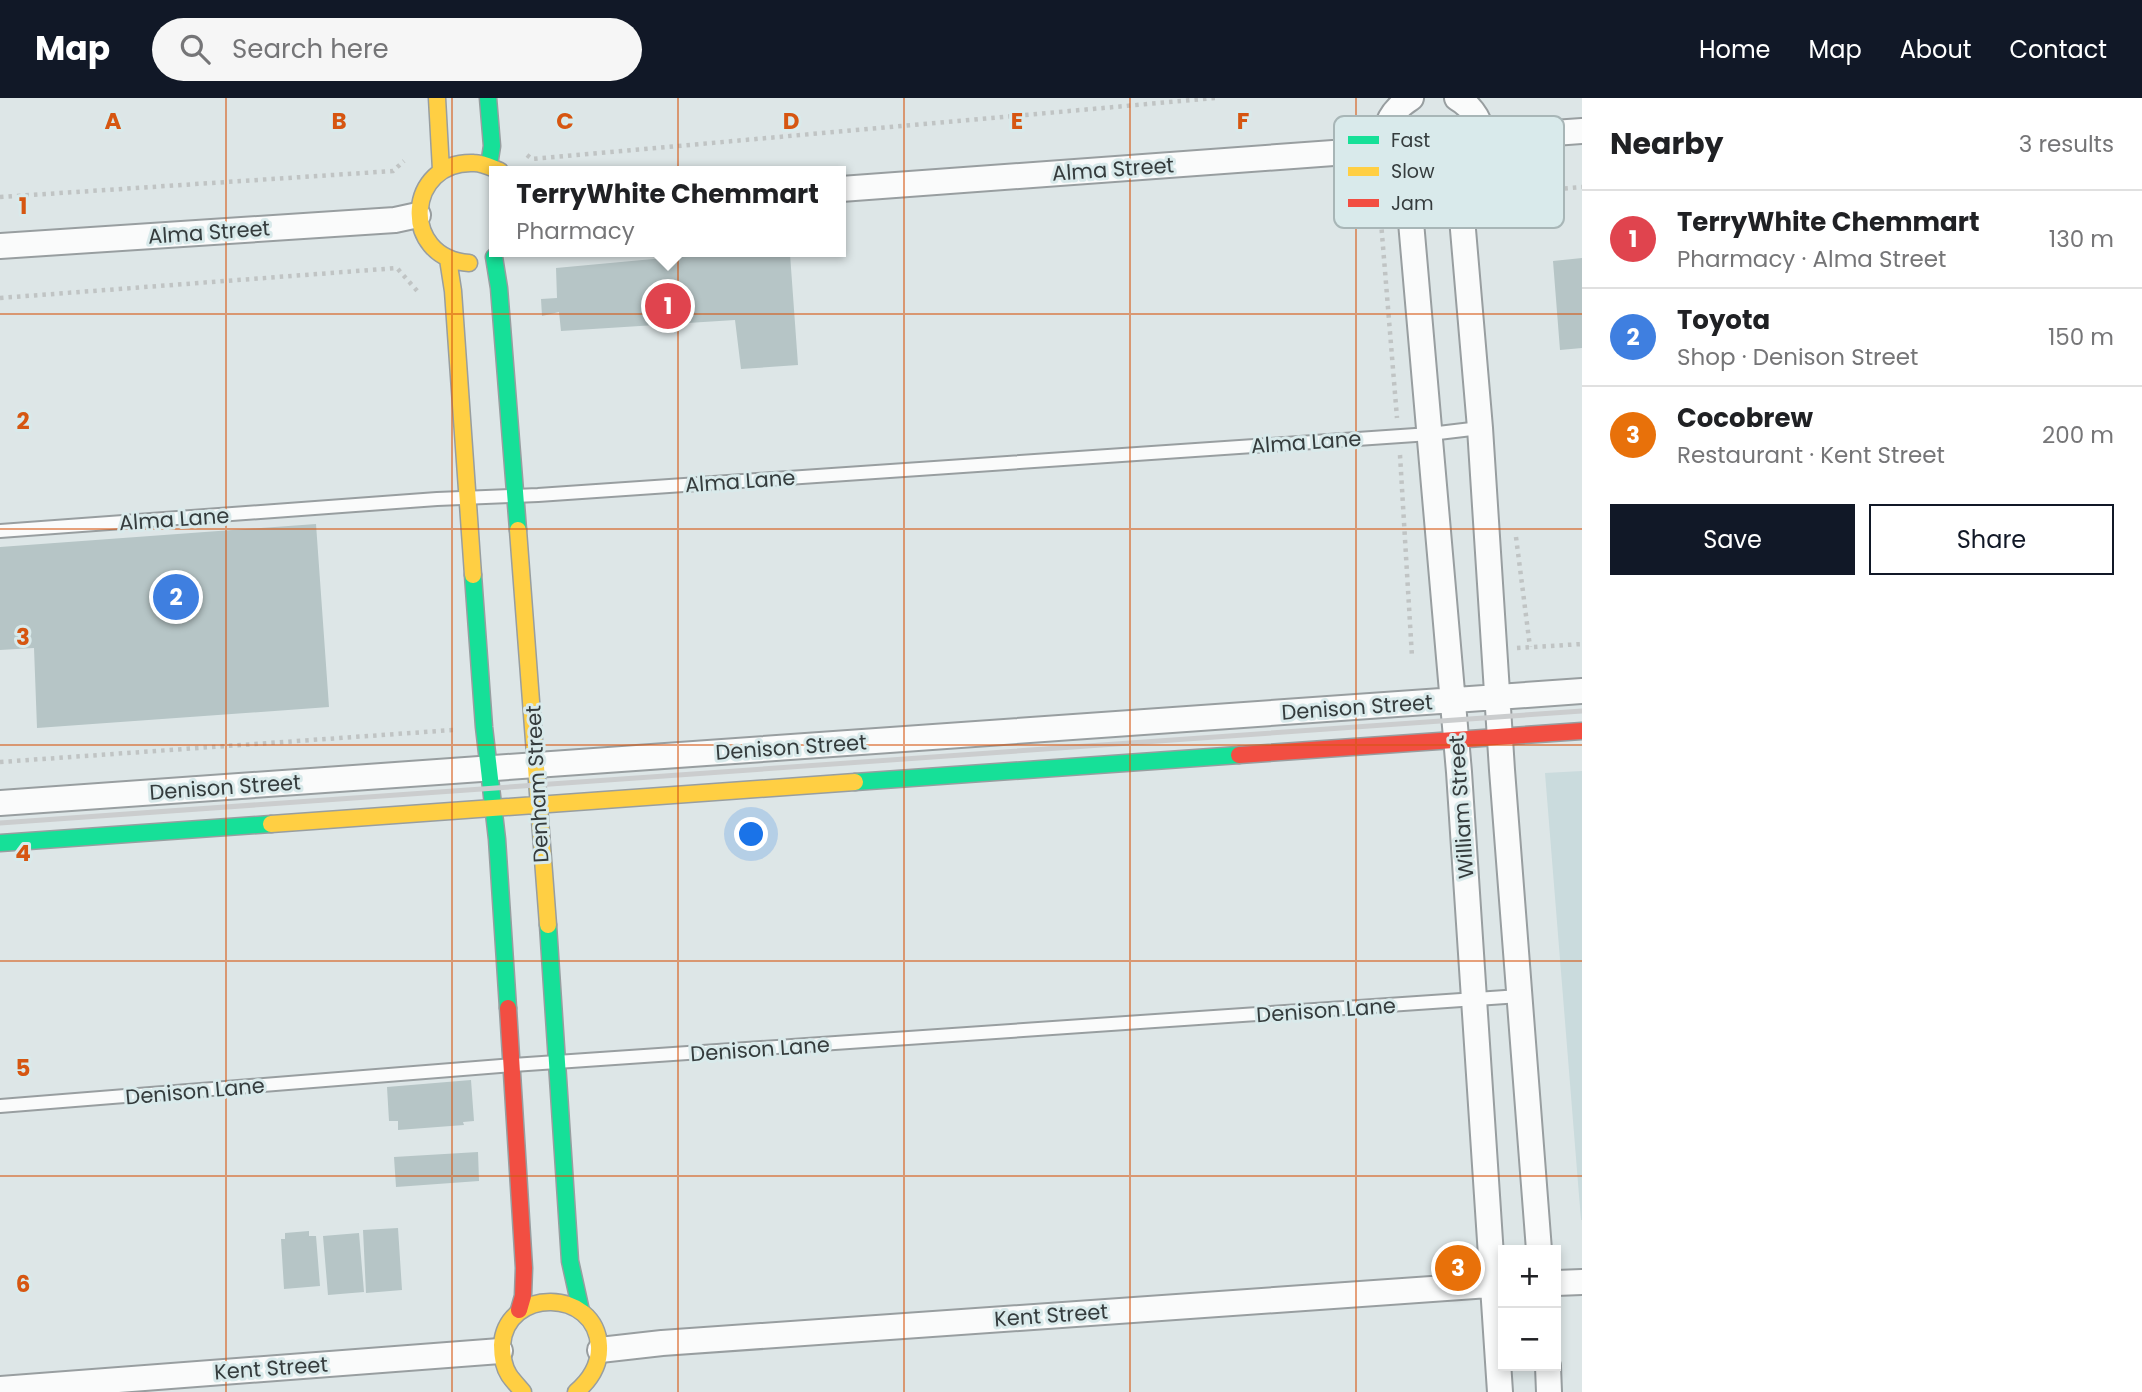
<!DOCTYPE html>
<meta charset="utf-8">
<style>
:root{--surface:#fff;--page:#f6f6f6;--text:#202124;--muted:#757577;--line:#e0e0e0;--accent:#111827}
body{margin:0;font-family:Poppins,sans-serif;background:var(--page);color:var(--text)}
.controls{position:absolute;right:21px;bottom:21px;display:grid;overflow:hidden;border-radius:0px;box-shadow:0 4px 10px #0003}
.controls button{width:63px;height:63px;display:grid;place-items:center;padding:0;border:0;border-bottom:2px solid var(--line);background:var(--surface);color:var(--text);font:35px sans-serif}
.you{position:absolute;left:752px;top:737px;width:24px;height:24px;margin:-18px;border:5px solid #fff;border-radius:50%;background:#1a73e8;box-shadow:0 0 0 10px #1a73e833}
.badge{display:grid;place-items:center;width:46px;height:46px;border-radius:50%;background:var(--accent);color:#fff;font-size:23px;font-weight:700}
.pin{position:absolute;translate:-50% -50%;border:4px solid #fff;box-shadow:0 2px 7px #0006}
.popup{position:absolute;left:489px;top:68px;width:357px;height:91px;box-sizing:border-box;display:grid;place-content:center;border-radius:0px;background:var(--surface);filter:drop-shadow(0 2px 5px #0005);font-size:23px;white-space:nowrap;color:var(--muted)}
.popup b{font-size:26px;color:var(--text)}
.popup::after{content:'';position:absolute;left:50%;top:100%;margin-left:-14px;border:14px solid transparent;border-top-color:var(--surface)}
.list{margin:0;padding:0;list-style:none}
h2{display:flex;justify-content:space-between;align-items:center;height:91px;margin:0;padding:0 28px;font-size:30px}
h2 small{font-size:23px;font-weight:400;color:var(--muted)}
.list li{display:grid;grid-template-columns:46px 1fr auto;gap:21px;align-items:center;box-sizing:border-box;height:98px;padding:0 28px;border-top:2px solid var(--line)}
.list b{display:block;font-size:26px;white-space:nowrap}
.list p{margin:0;font-size:23px;white-space:nowrap;color:var(--muted)}
.list em{font-size:23px;font-style:normal;color:var(--muted)}
.actions{display:flex;gap:14px;padding:21px 28px}
.actions a{flex:1;padding:16px 0;border:2px solid var(--accent);border-radius:0px;text-align:center;font-size:24px;color:var(--accent)}
.actions .main{background:var(--accent);color:#fff}
.icon{flex:none;width:38px;height:38px;fill:none;stroke:currentColor;stroke-width:2;stroke-linecap:round;stroke-linejoin:round}
.map{position:relative;flex:none;width:1582px;height:1294px;overflow:hidden}
header{display:flex;align-items:center;gap:42px;box-sizing:border-box;height:98px;padding:0 35px;background:var(--accent);color:#fff}
header strong{font-size:33px}
nav{display:flex;gap:38px;margin-inline-start:auto;font-size:24px}
.search{width:490px;height:63px;background:var(--page);display:flex;align-items:center;gap:18px;box-sizing:border-box;padding:0 24px;border-radius:38px;color:var(--muted);font-size:26px}
main{display:flex}
aside{flex:1;background:var(--surface)}
.map>svg:first-child{display:block}
.built{fill:#cadbdd}
.building{fill:#b6c5c6}
.lines{fill:none;stroke-linecap:round;stroke-linejoin:round}
.lane-casing{stroke:#989ea0;stroke-width:16}
.street-casing{stroke:#989ea0;stroke-width:28}
.fast-casing{stroke:#989ea0;stroke-width:19}
.slow-casing{stroke:#989ea0;stroke-width:19}
.jam-casing{stroke:#989ea0;stroke-width:19}
.path{stroke:#c0c4c4;stroke-width:4.5;stroke-dasharray:3.5 5;stroke-linecap:butt}
.lane{stroke:#fafbfb;stroke-width:12}
.street{stroke:#fafbfb;stroke-width:24}
.fast{stroke:#16e098;stroke-width:16}
.slow{stroke:#ffcf43;stroke-width:16}
.jam{stroke:#f24e42;stroke-width:16}
.rail{stroke:#cbcdce;stroke-width:5}
.grid{fill:none;stroke:#d65611;stroke-width:2;stroke-opacity:0.55}
.labels{text-anchor:middle;dominant-baseline:central;stroke-width:6;stroke-linejoin:round;paint-order:stroke}
.street-label{font-size:21px;fill:#353c3d;stroke:#d9eaeb}
.key{fill:#d9eaeb;stroke:#a8b6b7;stroke-width:2}
.key-label{font-size:19px;fill:#353c3d}
.grid-label{font-size:23px;text-anchor:middle;font-weight:bold;fill:#d65611;stroke:#d9eaeb;stroke-width:6;stroke-linejoin:round;paint-order:stroke}
</style>
<header>
<strong>Map</strong>
<div class="search"><svg class="icon" aria-label="search" viewBox="0 0 24 24"><circle cx="10" cy="10" r="6"/><path d="M15 15l6 6"/></svg>Search here</div>
<nav><a>Home</a><a>Map</a><a>About</a><a>Contact</a></nav>
</header>
<main>
<div class="map">
<svg width="1582" height="1294" viewBox="0 0 1582 1294">
<rect width="100%" height="100%" fill="#dde6e7"/>
<!-- built -->
<path class="built" d="M 1582,673 L 1582,1122 L 1581,1122 L 1545,675 Z"/>
<!-- building -->
<path class="building" d="M 676,154 L 690,154 L 690,159 L 790,156 L 798,267 L 741,271 L 735,222 L 561,233 L 559,214 L 542,218 L 541,201 L 557,200 L 556,170 L 664,160 L 664,155 Z
M 1582,160 L 1582,250 L 1560,252 L 1553,163 Z
M 316,426 L 329,609 L 37,630 L 34,550 L 0,552 L 0,449 Z
M 471,982 L 474,1023 L 463,1024 L 464,1027 L 398,1032 L 398,1023 L 389,1023 L 387,989 Z
M 478,1054 L 479,1083 L 396,1089 L 394,1059 Z
M 398,1130 L 402,1192 L 366,1195 L 363,1132 Z
M 309,1133 L 309,1138 L 316,1138 L 320,1188 L 284,1191 L 281,1141 L 285,1141 L 285,1135 Z
M 359,1135 L 364,1194 L 328,1197 L 323,1138 Z"/>
<g class="lines">
<!-- lane casing -->
<g class="lane-casing">
<path id="lane" d="M 0,433 L 437,401 L 538,397 L 1430,336 L 1480,330
M 0,1008 L 513,967 L 1520,898"/>
</g>
<!-- street casing -->
<g class="street-casing">
<path id="street" d="M 1411,0 C 1352,36 1402,120 1461,85 C 1475,76 1482,60 1483,44 C 1483,26 1473,9 1457,0
M 1483,40 L 1582,33
M 1477,68 L 1462,120 L 1480,330 L 1502,672 L 1539,1152
M 1404,84 L 1411,124 L 1459,674 L 1500,1294
M 841,91 L 1347,54 L 1384,43
M 0,148 L 395,122 L 418,117
M 0,705 L 1582,593
M 1556,1185 L 1582,1184
M 600,1252 L 662,1245 L 1503,1186
M 1548,1268 L 1549,1294
M 0,1291 L 500,1253"/>
</g>
<!-- fast casing -->
<g class="fast-casing">
<path id="fast" d="M 488,0 L 492,48 L 489,67
M 494,159 L 499,190 L 518,432
M 473,477 L 484,629 L 497,741 L 508,910
M 855,684 L 1239,657
M 0,745 L 271,726
M 548,827 L 570,1163 L 581,1213"/>
</g>
<!-- slow casing -->
<g class="slow-casing">
<path id="slow" d="M 437,0 L 441,72
M 448,161 L 453,193 L 473,477
M 469,165 C 399,160 406,62 474,65 C 483,65 492,70 500,73
M 518,432 L 548,827
M 271,726 L 855,684
M 523,1294 C 519,1289 513,1283 509,1277 C 503,1268 502,1257 502,1247 C 506,1189 596,1190 599,1248 C 600,1267 590,1282 576,1294"/>
</g>
<!-- jam casing -->
<g class="jam-casing">
<path id="jam" d="M 1239,657 L 1582,633
M 508,910 L 524,1170 L 523,1198 L 519,1212"/>
</g>
<!-- path -->
<path class="path" d="M 527,57 L 532,61 L 1215,0
M 0,99 L 393,73 L 404,63
M 1349,110 L 1381,124 L 1397,320
M 1492,110 L 1522,94 L 1582,89
M 0,200 L 397,170 L 419,195
M 1400,357 L 1412,559
M 1516,439 L 1530,549
M 1517,550 L 1582,546
M 0,664 L 453,632"/>
<!-- lane -->
<use href="#lane" class="lane"/>
<!-- street -->
<use href="#street" class="street"/>
<!-- fast -->
<use href="#fast" class="fast"/>
<!-- slow -->
<use href="#slow" class="slow"/>
<!-- jam -->
<use href="#jam" class="jam"/>
<!-- rail -->
<path class="rail" d="M 0,725 L 1582,613"/>
</g>
<!-- grid -->
<path class="grid" d="M 226,0 L 226,1294M 452,0 L 452,1294M 678,0 L 678,1294M 904,0 L 904,1294M 1130,0 L 1130,1294M 1356,0 L 1356,1294M 0,216 L 1582,216M 0,431 L 1582,431M 0,647 L 1582,647M 0,863 L 1582,863M 0,1078 L 1582,1078"/>
<g class="labels">
<!-- street labels -->
<g class="street-label">
<text transform="translate(1113 71) rotate(-4)">Alma Street</text>
<text transform="translate(209 134) rotate(-4)">Alma Street</text>
<text transform="translate(1306 344) rotate(-4)">Alma Lane</text>
<text transform="translate(740 383) rotate(-4)">Alma Lane</text>
<text transform="translate(174 421) rotate(-4)">Alma Lane</text>
<text transform="translate(1357 609) rotate(-4)">Denison Street</text>
<text transform="translate(791 649) rotate(-4)">Denison Street</text>
<text transform="translate(537 686) rotate(-93)">Denham Street</text>
<text transform="translate(225 689) rotate(-4)">Denison Street</text>
<text transform="translate(1461 709) rotate(-94)">William Street</text>
<text transform="translate(1326 912) rotate(-4)">Denison Lane</text>
<text transform="translate(760 951) rotate(-4)">Denison Lane</text>
<text transform="translate(195 993) rotate(-5)">Denison Lane</text>
<text transform="translate(1051 1217) rotate(-4)">Kent Street</text>
<text transform="translate(271 1270) rotate(-4)">Kent Street</text>
</g>
</g>
<!-- legend -->
<rect x="1334" y="18" width="230" height="112" rx="10" class="key"/>
<rect x="1348" y="38" width="31" height="8" fill="#16e098"/>
<rect x="1348" y="69" width="31" height="9" fill="#ffcf43"/>
<rect x="1348" y="101" width="31" height="8" fill="#f24e42"/>
<g class="key-label">
<text x="1391" y="49">Fast</text>
<text x="1391" y="80">Slow</text>
<text x="1391" y="112">Jam</text>
</g>
<g class="grid-label">
<text x="113" y="31">A</text>
<text x="339" y="31">B</text>
<text x="565" y="31">C</text>
<text x="791" y="31">D</text>
<text x="1017" y="31">E</text>
<text x="1243" y="31">F</text>
<text x="23" y="116">1</text>
<text x="23" y="331">2</text>
<text x="23" y="547">3</text>
<text x="23" y="763">4</text>
<text x="23" y="978">5</text>
<text x="23" y="1194">6</text>
</g>
</svg>
<div class="controls">
<button>+</button>
<button>−</button>
</div>
<div class="you"></div>
<div class="pin badge" style="left:668px;top:208px;background:#e0444e">1</div>
<div class="popup"><b>TerryWhite Chemmart</b>Pharmacy</div>
<div class="pin badge" style="left:176px;top:499px;background:#3f7fe0">2</div>
<div class="pin badge" style="left:1458px;top:1170px;background:#e8710a">3</div>
</div>
<aside>
<h2>Nearby<small>3 results</small></h2>
<ul class="list">
<li><span class="badge" style="background:#e0444e">1</span><div><b>TerryWhite Chemmart</b><p>Pharmacy · Alma Street</p></div><em>130 m</em></li>
<li><span class="badge" style="background:#3f7fe0">2</span><div><b>Toyota</b><p>Shop · Denison Street</p></div><em>150 m</em></li>
<li><span class="badge" style="background:#e8710a">3</span><div><b>Cocobrew</b><p>Restaurant · Kent Street</p></div><em>200 m</em></li>
</ul>
<div class="actions"><a class="main">Save</a><a>Share</a></div>
</aside>
</main>
